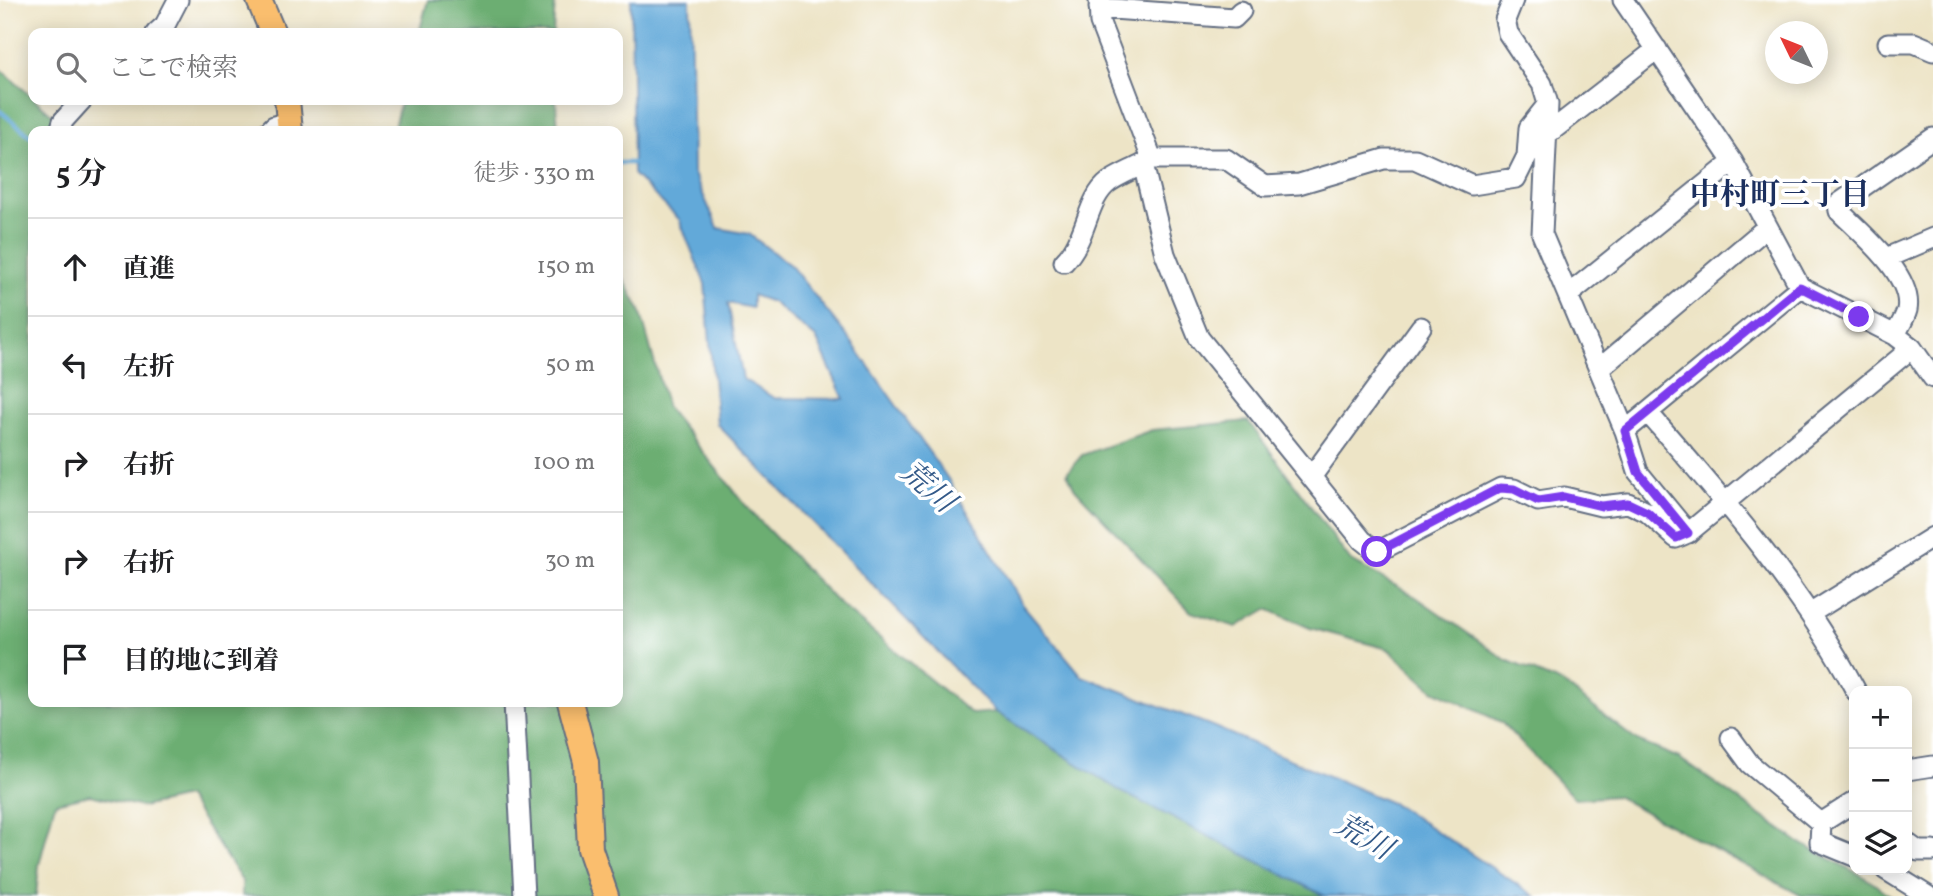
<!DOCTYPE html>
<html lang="ja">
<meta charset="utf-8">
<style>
:root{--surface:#fff;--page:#f6f6f6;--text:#202124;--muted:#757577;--line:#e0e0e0}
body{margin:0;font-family:Vollkorn,"Noto Serif JP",serif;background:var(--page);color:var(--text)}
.controls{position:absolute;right:21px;bottom:21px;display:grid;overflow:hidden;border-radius:14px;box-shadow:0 4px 18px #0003}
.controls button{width:63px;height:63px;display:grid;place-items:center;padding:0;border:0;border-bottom:2px solid var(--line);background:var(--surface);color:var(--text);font:35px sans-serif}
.compass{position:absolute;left:1765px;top:21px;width:63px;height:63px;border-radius:50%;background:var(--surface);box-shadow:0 4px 18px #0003;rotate:313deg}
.stop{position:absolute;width:21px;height:21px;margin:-16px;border:5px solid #7c3aed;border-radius:50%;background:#fff}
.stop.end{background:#7c3aed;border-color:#fff;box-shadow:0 2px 7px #0008}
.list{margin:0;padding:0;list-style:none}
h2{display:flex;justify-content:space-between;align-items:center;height:91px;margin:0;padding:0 28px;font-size:30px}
h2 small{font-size:23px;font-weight:400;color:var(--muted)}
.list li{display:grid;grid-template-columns:46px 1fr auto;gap:21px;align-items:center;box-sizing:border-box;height:98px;padding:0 28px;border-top:2px solid var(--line)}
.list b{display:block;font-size:26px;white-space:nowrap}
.list em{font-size:23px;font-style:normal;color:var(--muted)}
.icon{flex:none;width:38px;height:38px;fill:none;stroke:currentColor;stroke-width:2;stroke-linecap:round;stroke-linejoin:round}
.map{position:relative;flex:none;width:1933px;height:896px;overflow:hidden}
.search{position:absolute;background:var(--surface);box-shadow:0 4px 18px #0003;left:28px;top:28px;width:595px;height:77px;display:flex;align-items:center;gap:18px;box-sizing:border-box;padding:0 24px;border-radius:14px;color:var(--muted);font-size:26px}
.panel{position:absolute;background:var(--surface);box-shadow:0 4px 18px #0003;left:28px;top:126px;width:595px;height:581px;border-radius:14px}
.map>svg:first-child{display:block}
.forest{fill:#6cae72;stroke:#446e68;stroke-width:2}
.water{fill:#62a9d9;stroke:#3e6c9c;stroke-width:2;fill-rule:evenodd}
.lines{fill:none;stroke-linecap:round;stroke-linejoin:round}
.stream{stroke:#62a9d9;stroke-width:4.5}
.minor-casing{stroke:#646e82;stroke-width:23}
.major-casing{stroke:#646e82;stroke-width:28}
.minor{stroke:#fff;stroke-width:19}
.major{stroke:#fabe6e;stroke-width:24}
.route{stroke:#7c3aed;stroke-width:9}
.labels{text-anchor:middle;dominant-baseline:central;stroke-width:7;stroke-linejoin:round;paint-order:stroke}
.neighbourhood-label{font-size:30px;font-weight:bold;fill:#1b2f5e;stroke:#fff}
.water-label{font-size:30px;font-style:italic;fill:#345a89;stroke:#fff}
</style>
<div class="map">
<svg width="1933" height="896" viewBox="0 0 1933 896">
<rect width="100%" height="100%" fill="#fff"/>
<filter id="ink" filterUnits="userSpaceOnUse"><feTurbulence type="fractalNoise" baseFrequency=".0143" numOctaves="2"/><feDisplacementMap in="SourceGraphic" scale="14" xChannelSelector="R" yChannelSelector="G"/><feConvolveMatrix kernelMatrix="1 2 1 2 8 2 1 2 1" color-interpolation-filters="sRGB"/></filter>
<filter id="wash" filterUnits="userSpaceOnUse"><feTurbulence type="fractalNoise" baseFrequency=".00686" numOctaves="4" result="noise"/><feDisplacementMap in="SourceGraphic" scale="28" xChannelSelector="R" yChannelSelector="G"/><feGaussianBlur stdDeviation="1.57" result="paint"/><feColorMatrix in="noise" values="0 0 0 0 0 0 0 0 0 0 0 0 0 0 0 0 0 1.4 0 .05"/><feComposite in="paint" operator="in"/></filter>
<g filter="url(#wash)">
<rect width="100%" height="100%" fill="#ede4c6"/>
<!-- forest -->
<path class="forest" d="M 428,0 L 555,0 L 553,33 L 419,33 Z
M 0,69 L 71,131 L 33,131 L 33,702 L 618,702 L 618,268 L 640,310 L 667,408 L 752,513 L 841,606 L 972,714 L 996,712 L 1122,792 L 1326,896 L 242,896 L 242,881 L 187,797 L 142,807 L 90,795 L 55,803 L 39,865 L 36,896 L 0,896 Z
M 401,100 L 556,100 L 558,131 L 393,131 Z
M 1248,421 L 1350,560 L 1416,597 L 1506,660 L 1564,684 L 1637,741 L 1679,758 L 1800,843 L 1863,876 L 1891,896 L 1802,896 L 1616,796 L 1575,799 L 1501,722 L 1433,690 L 1388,649 L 1310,628 L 1267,609 L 1236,627 L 1191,612 L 1075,489 L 1067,473 L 1082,455 L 1152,430 Z"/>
<!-- water -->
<path class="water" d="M 631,0 L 690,0 L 693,172 L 718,228 L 749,234 L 791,266 L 851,341 L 948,479 L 1023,605 L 1082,676 L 1212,726 L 1396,805 L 1535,896 L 1325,896 L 1122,792 L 996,712 L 717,424 L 705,284 L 679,219 L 633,174 ZM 752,295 L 772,302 L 816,338 L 844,399 L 774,398 L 743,379 L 728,303 L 752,308 Z"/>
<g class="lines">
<!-- stream -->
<path class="stream" d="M 0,111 L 33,138
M 618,163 L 638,163"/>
</g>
</g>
<g filter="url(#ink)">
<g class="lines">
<!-- minor casing -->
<g class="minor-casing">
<path id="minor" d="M 1099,0 L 1100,23 L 1152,159 L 1226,159 L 1265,186 L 1299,184 L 1384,159 L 1415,159 L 1472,185 L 1516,178 L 1527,156 L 1529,128 L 1548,104
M 1513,0 L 1505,20 L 1508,33 L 1542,84 L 1548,104 L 1542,234 L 1625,431 L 1638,472 L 1688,533 L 1912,348
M 1623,0 L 1733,162 L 1800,287 L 1895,335 L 1912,348 L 1933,378
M 1099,8 L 1234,18 L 1241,11
M 156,33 L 165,25 L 178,0
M 1888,43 L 1914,43 L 1933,51
M 60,131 L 63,121 L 82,100
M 269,131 L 274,126 L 290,122
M 1545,136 L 1657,49
M 1152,159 L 1143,164 L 1165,254 L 1199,338 L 1362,540 L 1377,552 L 1501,488 L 1514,489 L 1538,501 L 1564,497 L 1601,506 L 1628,503 L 1647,512 L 1676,538 L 1688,533
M 1886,258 L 1933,238
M 1064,262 C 1088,238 1086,199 1109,182 C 1119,175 1132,170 1143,164
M 1568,295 L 1733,162
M 1895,335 C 1899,327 1905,318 1907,310 C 1914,276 1860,232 1839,211 L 1838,204 L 1933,138
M 1599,369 L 1766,228
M 1649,414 C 1725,501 1802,589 1856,691
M 1625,431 L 1800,287
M 1312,476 L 1421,327
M 1811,613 L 1933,537
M 514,702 L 524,896
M 1731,738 L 1750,764 L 1821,823
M 1907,770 L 1933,766
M 1854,802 L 1821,823 L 1820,842 L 1854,856
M 1907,843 L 1918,851 L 1933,851
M 1886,870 L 1928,896"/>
</g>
<!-- major casing -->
<g class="major-casing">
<path id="major" d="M 259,0 L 273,33
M 287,100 L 290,131
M 570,702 L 586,762 L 590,849 L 606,896"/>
</g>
<!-- minor -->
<use href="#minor" class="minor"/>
<!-- major -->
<use href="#major" class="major"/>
</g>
</g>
<g class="lines" filter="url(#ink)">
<!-- route -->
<path class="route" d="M 1377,552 L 1500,488 L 1514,489 L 1538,501 L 1564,497 L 1601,506 L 1628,503 L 1647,512 L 1676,538 L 1688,533 L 1638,472 L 1625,431 L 1800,287 L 1859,317"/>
</g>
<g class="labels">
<!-- neighbourhood labels -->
<g class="neighbourhood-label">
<text x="1780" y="196">中村町三丁目</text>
</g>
<!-- water labels -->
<g class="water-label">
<text transform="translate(927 488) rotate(41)">荒川</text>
<text transform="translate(1363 838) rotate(30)">荒川</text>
</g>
</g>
</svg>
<div class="controls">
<button>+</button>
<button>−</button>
<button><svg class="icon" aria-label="layers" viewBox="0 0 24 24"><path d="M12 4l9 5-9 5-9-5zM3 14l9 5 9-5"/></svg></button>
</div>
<svg class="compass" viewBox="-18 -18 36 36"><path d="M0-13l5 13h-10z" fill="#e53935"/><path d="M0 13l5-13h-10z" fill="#757577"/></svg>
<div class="stop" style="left:1377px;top:552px"></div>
<div class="stop end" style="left:1859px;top:317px"></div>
<div class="search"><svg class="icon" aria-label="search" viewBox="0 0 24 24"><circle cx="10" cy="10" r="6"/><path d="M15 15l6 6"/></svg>ここで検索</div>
<section class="panel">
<h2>5 分<small>徒歩 · 330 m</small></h2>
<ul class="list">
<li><svg class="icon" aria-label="ahead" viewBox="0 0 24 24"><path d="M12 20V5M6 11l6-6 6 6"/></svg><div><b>直進</b></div><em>150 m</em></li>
<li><svg class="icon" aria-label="left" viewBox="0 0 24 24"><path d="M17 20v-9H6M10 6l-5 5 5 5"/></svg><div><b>左折</b></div><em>50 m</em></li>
<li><svg class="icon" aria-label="right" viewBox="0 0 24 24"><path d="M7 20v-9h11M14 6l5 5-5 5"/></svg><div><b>右折</b></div><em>100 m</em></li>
<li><svg class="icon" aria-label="right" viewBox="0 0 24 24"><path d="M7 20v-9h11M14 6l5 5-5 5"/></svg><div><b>右折</b></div><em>30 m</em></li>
<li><svg class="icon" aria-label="arrive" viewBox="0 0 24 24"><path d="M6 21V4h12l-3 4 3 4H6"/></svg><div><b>目的地に到着</b></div></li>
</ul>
</section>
</div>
